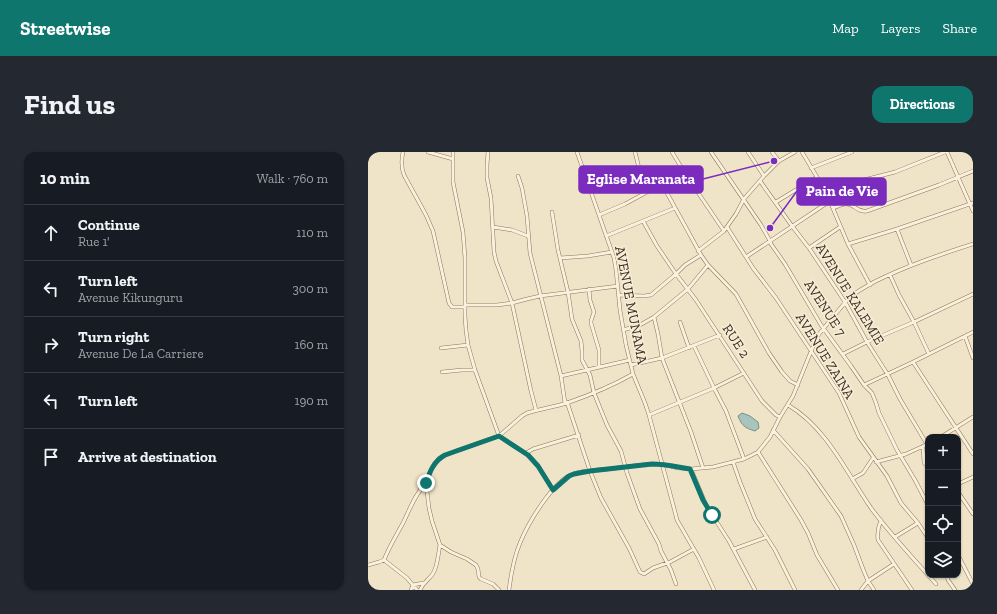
<!DOCTYPE html>
<meta charset="utf-8">
<style>
:root{--surface:#171b24;--page:#242831;--text:#f1f3f6;--muted:#9ea1a6;--line:#363941;--accent:#0f766e}
body{margin:0;font-family:"Zilla Slab",serif;background:var(--page);color:var(--text)}
.controls{position:absolute;right:12px;bottom:12px;display:grid;overflow:hidden;border-radius:8px;box-shadow:0 1px 3px #0004}
.controls button{width:36px;height:36px;display:grid;place-items:center;padding:0;border:0;border-bottom:1px solid var(--line);background:var(--surface);color:var(--text);font:20px sans-serif}
.stop{position:absolute;width:12px;height:12px;margin:-9px;border:3px solid #0f766e;border-radius:50%;background:#fff}
.stop.end{background:#0f766e;border-color:#fff;box-shadow:0 1px 4px #0008}
.list{margin:0;padding:0;list-style:none}
h2{display:flex;justify-content:space-between;align-items:center;height:52px;margin:0;padding:0 16px;font-size:17px}
h2 small{font-size:13px;font-weight:400;color:var(--muted)}
.list li{display:grid;grid-template-columns:26px 1fr auto;gap:12px;align-items:center;box-sizing:border-box;height:56px;padding:0 16px;border-top:1px solid var(--line)}
.list b{display:block;font-size:15px;white-space:nowrap}
.list p{margin:0;font-size:13px;white-space:nowrap;color:var(--muted)}
.list em{font-size:13px;font-style:normal;color:var(--muted)}
.icon{flex:none;width:22px;height:22px;fill:none;stroke:currentColor;stroke-width:2;stroke-linecap:round;stroke-linejoin:round}
.map{position:relative;flex:none;width:605px;height:438px;overflow:hidden;border-radius:12px}
header{display:flex;align-items:center;gap:24px;box-sizing:border-box;height:56px;padding:0 20px;background:var(--accent);color:#fff}
header strong{font-size:19px}
nav{display:flex;gap:22px;margin-inline-start:auto;font-size:14px}
.intro{display:flex;align-items:center;justify-content:space-between;box-sizing:border-box;height:96px;padding:0 24px}
h1{margin:0;font-size:28px}
.button{padding:10px 18px;border-radius:12px;background:var(--accent);color:#fff;font-size:14px;font-weight:700}
main{display:flex;gap:24px;padding:0 24px}
aside{flex:1;background:var(--surface);border-radius:12px;box-shadow:0 1px 3px #0004}
.map>svg:first-child{display:block}
.water{fill:#a9c4bc;stroke:#6f938a}
.lines{fill:none;stroke-linecap:round;stroke-linejoin:round}
.minor-casing{stroke:#8d765c;stroke-width:4}
.minor{stroke:#faf1dc;stroke-width:3}
.route{stroke:#0f766e;stroke-width:5}
.labels{text-anchor:middle;dominant-baseline:central;stroke-width:3;stroke-linejoin:round;paint-order:stroke}
.street-label{font-size:14px;fill:#3d2e20;stroke:#f7eed8}
.leader{fill:none;stroke:#7b2cbf;stroke-width:1.5}
.callout-dot{fill:#7b2cbf;stroke:#f7eed8;stroke-width:1.5}
.callout{fill:#7b2cbf;stroke:#7b2cbf;stroke-width:1.5}
.callout-label{font-size:15px;text-anchor:middle;font-weight:bold;fill:#fff}
</style>
<header>
<strong>Streetwise</strong>
<nav><a>Map</a><a>Layers</a><a>Share</a></nav>
</header>
<div class="intro"><h1>Find us</h1><a class="button">Directions</a></div>
<main>
<aside>
<h2>10 min<small>Walk · 760 m</small></h2>
<ul class="list">
<li><svg class="icon" aria-label="ahead" viewBox="0 0 24 24"><path d="M12 20V5M6 11l6-6 6 6"/></svg><div><b>Continue</b><p>Rue 1'</p></div><em>110 m</em></li>
<li><svg class="icon" aria-label="left" viewBox="0 0 24 24"><path d="M17 20v-9H6M10 6l-5 5 5 5"/></svg><div><b>Turn left</b><p>Avenue Kikunguru</p></div><em>300 m</em></li>
<li><svg class="icon" aria-label="right" viewBox="0 0 24 24"><path d="M7 20v-9h11M14 6l5 5-5 5"/></svg><div><b>Turn right</b><p>Avenue De La Carriere</p></div><em>160 m</em></li>
<li><svg class="icon" aria-label="left" viewBox="0 0 24 24"><path d="M17 20v-9H6M10 6l-5 5 5 5"/></svg><div><b>Turn left</b></div><em>190 m</em></li>
<li><svg class="icon" aria-label="arrive" viewBox="0 0 24 24"><path d="M6 21V4h12l-3 4 3 4H6"/></svg><div><b>Arrive at destination</b></div></li>
</ul>
</aside>
<div class="map">
<svg width="605" height="438" viewBox="0 0 605 438">
<rect width="100%" height="100%" fill="#f0e4c8"/>
<!-- water -->
<path class="water" d="M 374,261 L 382,264 L 390,270 L 391,276 L 387,279 C 377,276 374,274 370,264 Z"/>
<g class="lines">
<!-- minor casing -->
<g class="minor-casing">
<path id="minor" d="M 35,0 C 33,9 33,15 36,23 L 58,63 L 65,79 L 81,151 L 84,155 L 97,155
M 60,0 L 85,7
M 85,0 L 85,30 L 95,80 L 97,106 L 97,164 L 98,178 L 100,193 L 107,218 L 131,284 L 160,303 L 170,314 L 185,338
M 120,0 L 119,13 L 119,26 L 123,46 L 126,100 L 128,109 L 144,151 L 163,239 L 168,258
M 209,0 L 246,106 L 248,118 L 252,158 L 258,193 L 265,222 L 277,251 L 281,263 L 307,360 L 309,368 L 331,406 L 346,438
M 267,0 L 272,20 L 280,38
M 304,0 L 316,20 L 356,79
M 343,0 L 393,73 L 402,89 L 403,92 L 417,112 L 453,173 L 483,214 L 496,233 L 504,241 L 508,251 L 511,261 L 529,298 L 547,328 L 560,353
M 380,0 L 396,24
M 404,0 L 411,9
M 434,0 L 458,40 L 480,92 L 502,133
M 579,0 L 605,59
M 443,16 L 484,0
M 150,24 L 154,36 L 159,64 L 162,101 L 193,224 L 197,251
M 392,29 L 424,74 L 441,96 L 477,150 L 499,190 L 520,223 L 532,247 L 560,294
M 294,32 L 333,103 L 340,113 L 368,142 L 401,201 L 414,220 L 422,229 L 430,233
M 458,40 L 488,30 L 527,20 L 577,0
M 408,50 L 449,25
M 465,56 C 469,55 473,52 478,52 C 487,52 489,61 499,59 L 571,33 L 605,19
M 184,60 L 190,98 L 200,140 L 204,167 L 213,189 L 214,199 L 214,208 L 222,223 L 226,241 L 239,273 L 253,299 L 259,321 L 272,357 L 291,392 L 293,399 L 303,418 L 308,432
M 231,63 L 257,52 L 316,20
M 275,69 L 289,94 L 308,122 L 328,148 L 394,249 L 408,263 L 412,265
M 125,75 L 144,78 L 160,84
M 359,75 L 385,116 L 408,146 L 471,241 L 491,285 L 519,324 L 533,351 L 550,371 L 560,386
M 529,77 L 543,113
M 238,84 L 307,56
M 480,92 L 529,77 L 605,51
M 441,96 L 472,75
M 330,99 L 356,79 L 368,62 L 376,47 L 396,24 L 411,9 L 427,0
M 378,105 L 462,49
M 192,106 L 220,104 L 244,100
M 522,123 L 531,143 L 546,170 L 561,202
M 221,137 L 222,148 L 226,160 L 223,169 L 223,171 L 231,198 L 231,215
M 251,143 L 276,144 L 283,143 L 308,122 L 317,113 L 333,103
M 97,153 L 129,153 L 144,151 L 159,147 L 172,144 L 250,134
M 286,165 L 290,182 L 294,206 L 323,280 L 335,316
M 312,170 L 321,196
M 255,178 L 272,173 L 286,165 L 320,137 L 340,113
M 597,184 L 605,206
M 326,194 L 346,236 L 358,259 L 376,307
M 73,196 L 100,193
M 475,202 L 499,190 L 546,170 L 605,142
M 545,210 L 605,180
M 263,213 L 294,206 L 352,183
M 74,220 L 94,218 L 107,218
M 193,224 L 262,208
M 496,233 L 545,210 L 605,302
M 199,250 L 222,319 L 233,346 L 261,396 L 272,420 L 276,422 L 285,416 L 302,410 L 326,397
M 420,253 C 459,276 478,320 503,356 C 523,383 546,407 568,432
M 281,263 L 346,236 L 376,221
M 405,278 L 440,317 L 473,364 L 486,393 L 495,417 L 500,429 L 506,438
M 573,285 L 605,265
M 555,294 L 556,311 L 560,314
M 390,300 L 433,368 L 440,381 L 449,403 L 470,438
M 158,301 L 165,297 L 211,283
M 365,310 L 372,330 L 387,367 L 407,398 L 427,438
M 508,310 L 538,302 L 560,292
M 323,317 L 339,355 L 361,389 L 387,438
M 484,327 L 495,321 L 505,306
M 590,332 L 605,325
M 590,340 L 605,362
M 513,368 C 510,375 509,381 510,388 L 544,438
M 527,385 L 550,371
M 366,397 L 399,385
M 590,403 L 605,432
M 16,408 L 39,426 L 49,438
M 0,413 L 11,410 L 16,408 C 21,395 28,384 35,371 C 42,357 47,342 58,331
M 579,423 L 580,428 L 587,438
M 43,438 L 45,433 L 55,431
M 52,438 C 55,431 59,429 64,423 C 70,415 70,402 72,393
M 131,438 L 125,432 L 113,427 L 111,425 L 110,417 L 108,413 L 99,407 L 83,400 L 72,393 L 64,369 L 61,356 L 58,331 L 63,318 L 71,306 L 88,299 L 131,284 L 154,264 L 159,261 C 172,257 186,255 199,251 C 222,243 244,234 265,222
M 141,438 C 143,422 146,405 152,391 C 160,371 185,329 205,322 C 216,318 230,318 241,317 C 255,315 269,313 284,312 L 294,312 L 310,316 L 323,317 L 345,315 L 376,307 L 390,300 L 402,285 L 412,265 L 425,244 L 444,197 L 451,182 L 480,147 C 487,140 498,135 506,130 C 538,114 571,103 605,92
M 493,438 L 500,429 L 526,412"/>
</g>
<!-- minor -->
<use href="#minor" class="minor"/>
</g>
<g class="lines">
<!-- route -->
<path class="route" d="M 58,331 C 62,319 66,309 77,303 L 131,284 L 160,303 L 170,314 L 185,338 L 201,324 L 206,322 L 222,319 L 284,312 C 297,312 309,315 322,317 L 335,348 L 344,363"/>
</g>
<g class="labels">
<!-- street labels -->
<g class="street-label">
<text transform="translate(482 142) rotate(58)">AVENUE KALEMIE</text>
<text transform="translate(263 153) rotate(79)">AVENUE MUNAMA</text>
<text transform="translate(457 156) rotate(57)">AVENUE 7</text>
<text transform="translate(368 189) rotate(57)">RUE 2</text>
<text transform="translate(457 204) rotate(58)">AVENUE ZAINA</text>
</g>
</g>
<!-- callouts -->
<path class="leader" d="M406 9L335 27M402 76L429 39"/>
<g class="callout-dot">
<circle cx="406" cy="9" r="4"/>
<circle cx="402" cy="76" r="4"/>
</g>
<g class="callout">
<rect x="211" y="14" width="124" height="27" rx="4"/>
<rect x="429" y="26" width="89" height="27" rx="4"/>
</g>
<g class="callout-label">
<text x="273" y="32">Eglise Maranata</text>
<text x="474" y="44">Pain de Vie</text>
</g>
</svg>
<div class="controls">
<button>+</button>
<button>−</button>
<button><svg class="icon" aria-label="locate" viewBox="0 0 24 24"><circle cx="12" cy="12" r="6"/><path d="M12 2v4M12 18v4M2 12h4M18 12h4"/></svg></button>
<button><svg class="icon" aria-label="layers" viewBox="0 0 24 24"><path d="M12 4l9 5-9 5-9-5zM3 14l9 5 9-5"/></svg></button>
</div>
<div class="stop" style="left:344px;top:363px"></div>
<div class="stop end" style="left:58px;top:331px"></div>
</div>
</main>
